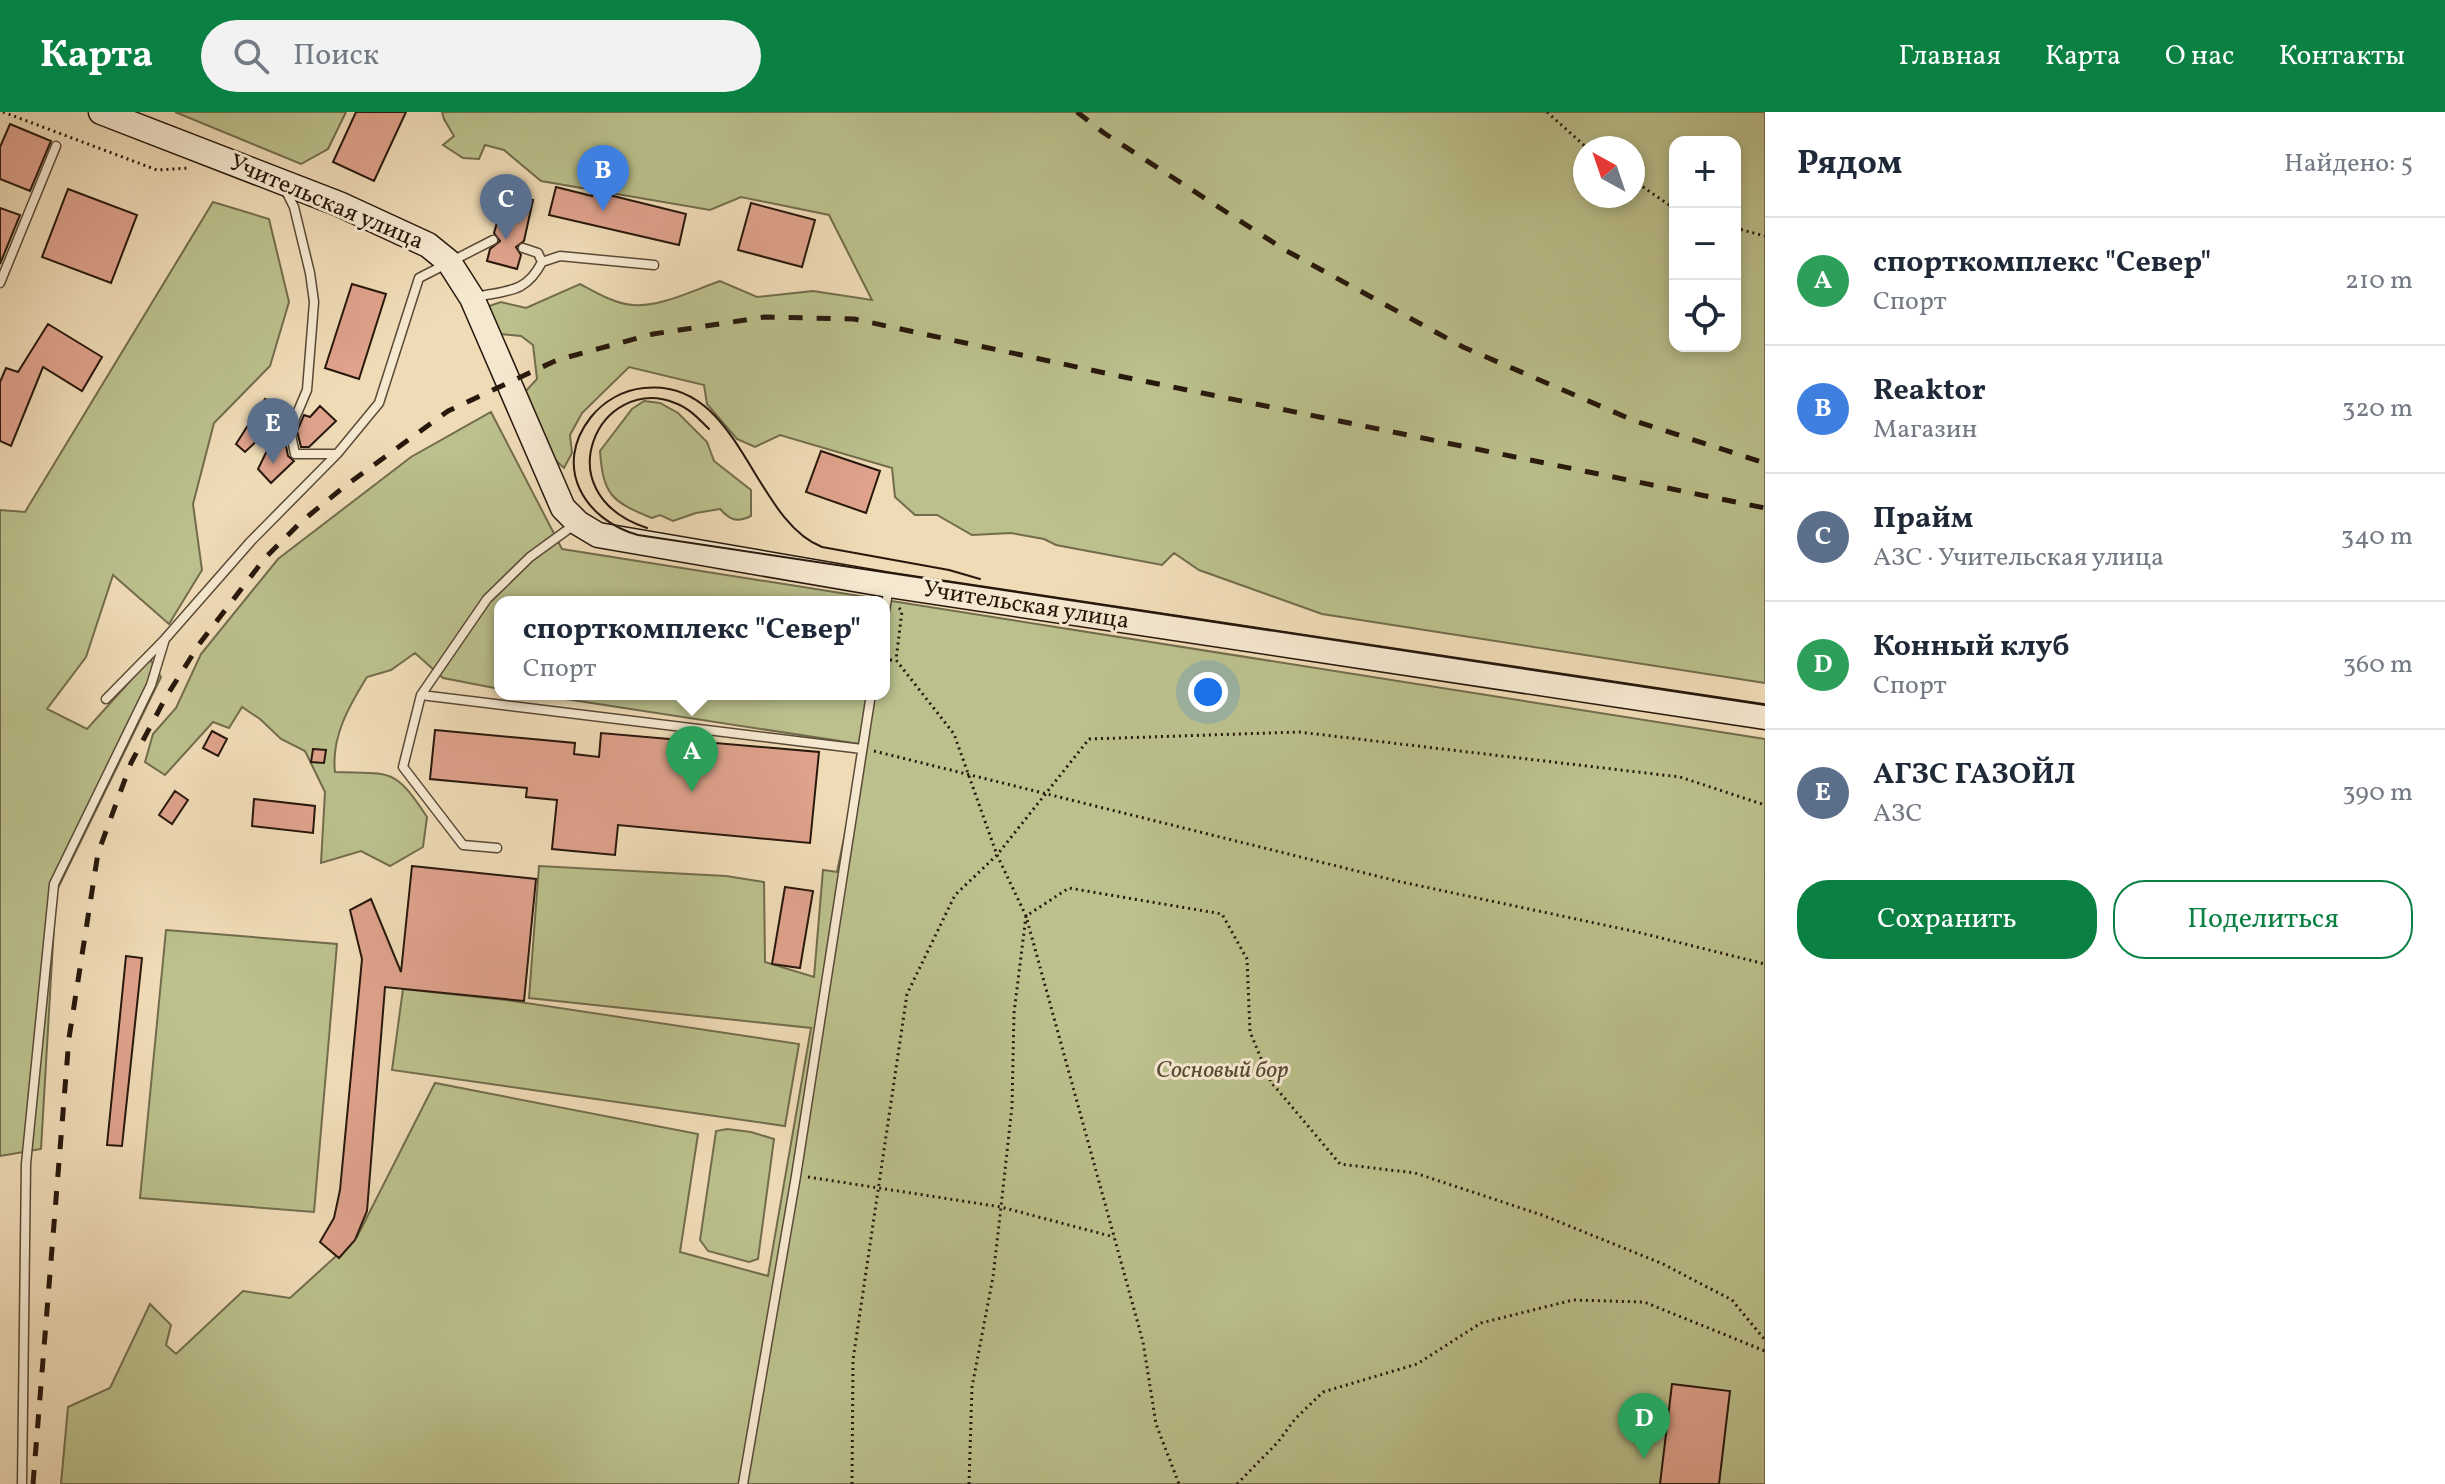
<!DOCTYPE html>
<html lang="ru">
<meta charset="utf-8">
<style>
:root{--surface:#fff;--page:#f2f2f3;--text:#1f2937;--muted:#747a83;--line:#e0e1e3;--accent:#0b8043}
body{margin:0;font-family:Vollkorn,serif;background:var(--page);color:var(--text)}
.controls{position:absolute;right:24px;top:24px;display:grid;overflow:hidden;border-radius:16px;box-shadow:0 4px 12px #0003}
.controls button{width:72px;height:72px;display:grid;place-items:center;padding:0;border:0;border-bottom:2px solid var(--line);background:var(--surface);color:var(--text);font:40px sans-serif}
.compass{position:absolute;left:1573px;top:24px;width:72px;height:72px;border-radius:50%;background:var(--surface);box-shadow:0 4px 12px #0003;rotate:320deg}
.you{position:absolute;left:1208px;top:580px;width:28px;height:28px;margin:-20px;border:6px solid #fff;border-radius:50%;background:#1a73e8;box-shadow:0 0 0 12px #1a73e833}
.badge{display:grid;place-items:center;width:52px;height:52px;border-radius:50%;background:var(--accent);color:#fff;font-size:26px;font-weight:700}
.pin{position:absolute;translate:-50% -66px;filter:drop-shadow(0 2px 4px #0008)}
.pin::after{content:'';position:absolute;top:42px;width:28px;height:24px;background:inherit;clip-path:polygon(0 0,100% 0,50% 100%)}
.popup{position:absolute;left:494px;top:484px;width:396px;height:104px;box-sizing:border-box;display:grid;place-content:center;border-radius:16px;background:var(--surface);filter:drop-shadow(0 2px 6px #0005);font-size:26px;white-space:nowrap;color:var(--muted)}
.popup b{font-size:30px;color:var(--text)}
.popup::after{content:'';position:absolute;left:50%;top:100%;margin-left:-16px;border:16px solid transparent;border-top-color:var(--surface)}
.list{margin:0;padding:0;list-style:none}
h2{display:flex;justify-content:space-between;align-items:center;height:104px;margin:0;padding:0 32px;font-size:34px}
h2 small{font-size:26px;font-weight:400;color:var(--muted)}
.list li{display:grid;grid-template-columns:52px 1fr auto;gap:24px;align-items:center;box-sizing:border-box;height:128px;padding:0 32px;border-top:2px solid var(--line)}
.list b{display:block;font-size:30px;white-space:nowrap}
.list p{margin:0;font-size:26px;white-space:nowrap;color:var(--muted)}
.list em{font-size:26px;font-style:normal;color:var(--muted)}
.actions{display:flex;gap:16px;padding:24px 32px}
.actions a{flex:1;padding:18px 0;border:2px solid var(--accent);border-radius:32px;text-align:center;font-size:28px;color:var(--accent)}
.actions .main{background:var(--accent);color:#fff}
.icon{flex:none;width:44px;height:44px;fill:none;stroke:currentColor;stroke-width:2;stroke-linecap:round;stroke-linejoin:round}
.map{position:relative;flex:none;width:1765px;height:1372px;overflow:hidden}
header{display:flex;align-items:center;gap:48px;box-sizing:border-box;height:112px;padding:0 40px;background:var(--accent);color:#fff}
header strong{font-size:38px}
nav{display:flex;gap:44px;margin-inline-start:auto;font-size:28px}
.search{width:560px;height:72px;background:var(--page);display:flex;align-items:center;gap:20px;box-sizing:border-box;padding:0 28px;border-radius:44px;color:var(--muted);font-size:30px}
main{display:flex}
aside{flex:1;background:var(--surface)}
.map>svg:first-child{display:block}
.green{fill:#bbc08c;stroke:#726c4c;stroke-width:2;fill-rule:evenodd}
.building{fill:#dfa28c;stroke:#28180c;stroke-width:2}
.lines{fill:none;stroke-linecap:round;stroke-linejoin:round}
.service-casing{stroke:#5a4936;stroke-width:11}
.secondary-casing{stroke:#28180c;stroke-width:27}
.path{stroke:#28180c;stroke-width:3;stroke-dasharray:2 4;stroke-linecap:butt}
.service{stroke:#f5e8d0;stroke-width:8}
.secondary{stroke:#f5e8d0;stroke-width:24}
.tram{stroke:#28180c;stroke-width:2}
.rail{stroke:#28180c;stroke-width:5;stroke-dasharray:14 14;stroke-linecap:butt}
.labels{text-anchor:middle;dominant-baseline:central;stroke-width:6;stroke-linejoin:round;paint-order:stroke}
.street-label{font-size:24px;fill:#28180c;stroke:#f5e8d0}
.park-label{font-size:24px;font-style:italic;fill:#544a32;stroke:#f5e8d0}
</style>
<header>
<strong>Карта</strong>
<div class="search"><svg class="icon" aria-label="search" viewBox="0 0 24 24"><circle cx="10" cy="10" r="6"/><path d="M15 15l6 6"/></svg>Поиск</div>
<nav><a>Главная</a><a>Карта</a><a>О нас</a><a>Контакты</a></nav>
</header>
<main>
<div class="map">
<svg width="1765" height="1372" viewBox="0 0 1765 1372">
<rect width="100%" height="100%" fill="#efdbb6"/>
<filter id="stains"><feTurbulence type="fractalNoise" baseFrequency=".0025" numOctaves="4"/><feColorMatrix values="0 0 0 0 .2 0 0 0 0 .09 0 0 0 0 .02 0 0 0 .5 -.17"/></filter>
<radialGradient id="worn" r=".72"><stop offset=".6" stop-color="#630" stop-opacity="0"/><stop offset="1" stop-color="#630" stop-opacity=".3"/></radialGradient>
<!-- green -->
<path class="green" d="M 175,0 L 346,0 L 328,37 L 301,52 Z
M 442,0 L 1765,0 L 1765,571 L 1322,502 L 1199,458 L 1174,441 L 1162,453 L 1056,433 L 1044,427 L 1011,421 L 972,423 L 937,403 L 915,403 L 895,385 L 892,356 L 780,323 L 755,335 L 737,327 L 707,292 L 704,273 L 629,255 L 582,301 L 570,323 L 572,341 L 564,356 L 550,343 L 524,281 L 537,267 L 533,233 L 521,224 L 500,222 L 483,196 L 501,190 L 526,196 L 580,172 C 595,180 615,192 633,193 C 661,195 694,178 720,169 L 757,185 L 813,179 L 872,188 L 829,103 L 741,85 L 710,98 L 541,69 L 504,38 L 485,33 L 479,47 L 463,46 L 443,33 L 454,24 L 444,7 ZM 1675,30 L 1735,30 L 1735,234 L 1675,234 ZM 1585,36 L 1633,36 L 1633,84 L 1585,84 Z
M 213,90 L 269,107 L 289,190 L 270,254 L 214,311 L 193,392 L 202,458 L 169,512 L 113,463 L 86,545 L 47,597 L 87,617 L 150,547 L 161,565 L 56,780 L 41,1037 L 0,1044 L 0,398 L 25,400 Z
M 644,289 L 660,291 L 678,301 L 707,330 L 714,349 L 751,378 L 751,404 C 737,411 730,408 720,397 L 696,401 L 673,409 L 660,403 L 652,406 C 612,390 603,383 600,339 L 632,297 Z
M 491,300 L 562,437 L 1765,627 L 1765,1372 L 61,1372 L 68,1295 L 110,1276 L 150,1192 L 171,1213 L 166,1233 L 176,1242 L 243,1179 L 290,1186 L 357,1125 L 435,971 L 698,1022 L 680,1140 L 768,1164 L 811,916 L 529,886 L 539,754 L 726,764 L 764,770 L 765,850 L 814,865 L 823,758 L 837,760 L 861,645 L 859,632 L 533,582 L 884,582 L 884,490 L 500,490 L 500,577 L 443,566 L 415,541 L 391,558 L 367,565 C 349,594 331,625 335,660 C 392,662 394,655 427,705 L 423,735 L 390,754 L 361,739 L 321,751 L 325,680 L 305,639 L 281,627 L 260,607 L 242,595 L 229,616 L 213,610 L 165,663 L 145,650 L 153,622 L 176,596 L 201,542 L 278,447 L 411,345 Z
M 166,818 L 337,832 L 314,1100 L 140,1086 Z
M 403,877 L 506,888 L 799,932 L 785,1014 L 392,958 Z
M 727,1017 L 751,1020 L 774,1027 L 758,1147 L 749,1150 L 708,1139 L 700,1128 L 716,1019 Z"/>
<!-- building -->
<path class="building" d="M 356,0 L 406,0 L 374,69 L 333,50 Z
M 10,12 L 51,29 L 30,79 L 0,67 L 0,35 Z
M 556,75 L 592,84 L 593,79 L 686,102 L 679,133 L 549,103 Z
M 68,77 L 137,103 L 111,171 L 42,145 Z
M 515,84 L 533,88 L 524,129 L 516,135 L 521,143 L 517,157 L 487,149 L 490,137 L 500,129 L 494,121 L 502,93 Z
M 751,91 L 815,108 L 802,155 L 738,138 Z
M 0,96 L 20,103 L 0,152 Z
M 352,172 L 386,182 L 359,267 L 325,256 Z
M 48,212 L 102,245 L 82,279 L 43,255 L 11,334 L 0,329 L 0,270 L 6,256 L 18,260 Z
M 265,287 L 291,297 L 283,319 L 288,344 L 294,349 L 271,371 L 258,357 L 285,302 L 245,340 L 236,332 Z
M 320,294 L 336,309 L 309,335 L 301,335 L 297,319 L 304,303 L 310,305 Z
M 821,339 L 880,359 L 866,401 L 806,380 Z
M 435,618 L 575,631 L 574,642 L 599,645 L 601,621 L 819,640 L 810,731 L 618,713 L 615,743 L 552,737 L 557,688 L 526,685 L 527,676 L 430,667 Z
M 212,619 L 227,627 L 218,644 L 203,636 Z
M 313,637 L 326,638 L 324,651 L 311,650 Z
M 175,679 L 188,688 L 172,712 L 159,703 Z
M 254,687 L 315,694 L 313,721 L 252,714 Z
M 412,754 L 536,767 L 524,889 L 385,875 L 367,1099 L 355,1128 L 339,1146 L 320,1130 L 334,1106 L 340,1078 L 362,847 L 350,798 L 371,787 L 401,860 Z
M 785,775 L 813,779 L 800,856 L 772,852 Z
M 126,844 L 142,846 L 122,1034 L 107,1033 Z
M 1672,1272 L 1730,1279 L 1719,1372 L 1660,1372 Z"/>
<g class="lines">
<!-- service casing -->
<g class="service-casing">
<path id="service" d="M 285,77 L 294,95 L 310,161 L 314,190 L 307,278 L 290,318 L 295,342 L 337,342 L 379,291 L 419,166 L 493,128
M 542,150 L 560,144 L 654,153
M 0,171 L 56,34
M 476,185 C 509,178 526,181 542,150 L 538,141 L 523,136
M 884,505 L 889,474
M 421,583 L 862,637
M 106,587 L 165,527 L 251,429 L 337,342
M 497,736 L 463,733 L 403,655 L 421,583 L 487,487 L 530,445 L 574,413
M 22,1372 L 26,1052 L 54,772 L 151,573 L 165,527
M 743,1372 L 796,1064 L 871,582"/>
</g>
<!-- secondary casing -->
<g class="secondary-casing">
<path id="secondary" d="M 101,0 L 339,92 L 428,133 L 449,150 L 472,186 L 563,396 L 578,411 L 598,423 L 889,473 L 1765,605"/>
</g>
<!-- path -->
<path class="path" d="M 3,0 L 157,58 L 189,56
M 1547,0 L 1587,36
M 1633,68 L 1675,97
M 1735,116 L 1765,124
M 899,496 L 902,499 L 896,548 L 954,622 L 997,743 L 1026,804 L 1143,1230 L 1156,1312 L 1179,1372
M 884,548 L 896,548
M 874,639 L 1397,769 L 1637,820 L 1765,852
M 808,1065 L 1001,1095 L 1114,1125
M 852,1372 L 853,1248 L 907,882 L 955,783 L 997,743 L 1089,627 L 1299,620 L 1680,665 L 1765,693
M 969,1372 L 972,1275 L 993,1165 L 1001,1095 L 1012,994 L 1014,901 L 1026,804 L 1069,776 L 1222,802 L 1247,847 L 1250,920 L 1271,970 L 1340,1052 L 1415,1061 L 1542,1103 L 1663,1152 L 1732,1188 L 1765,1228
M 1237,1372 L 1278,1330 L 1295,1307 L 1323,1280 L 1417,1252 L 1481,1211 L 1573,1188 L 1644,1190 L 1765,1239"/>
<!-- service -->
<use href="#service" class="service"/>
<!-- secondary -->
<use href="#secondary" class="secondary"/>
<!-- tram -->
<path class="tram" d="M 647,416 C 542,381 600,261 675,291 C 689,296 699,307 709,317
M 980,467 L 949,458 L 822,435 C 752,408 740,265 644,276 C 623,278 604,289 591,305 C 552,354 584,408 638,423 L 1765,593"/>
<!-- rail -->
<path class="rail" d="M 1077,0 L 1104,21 L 1285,138 L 1463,235 L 1635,309 L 1765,351
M 33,1372 L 69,926 L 98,741 L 131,651 L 166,585 L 200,531 L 265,446 L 301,410 L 345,374 L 448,299 L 557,248 L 653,222 L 765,205 L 854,207 L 1119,264 L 1765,396"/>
</g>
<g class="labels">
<!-- street labels -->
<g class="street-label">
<text transform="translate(326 91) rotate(23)">Учительская улица</text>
<text transform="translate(1026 494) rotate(9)">Учительская улица</text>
</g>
<!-- park labels -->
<g class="park-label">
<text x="1222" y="959">Сосновый бор</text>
</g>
</g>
<rect width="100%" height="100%" filter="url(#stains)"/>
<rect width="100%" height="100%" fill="url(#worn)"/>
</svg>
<div class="controls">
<button>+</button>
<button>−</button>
<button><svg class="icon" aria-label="locate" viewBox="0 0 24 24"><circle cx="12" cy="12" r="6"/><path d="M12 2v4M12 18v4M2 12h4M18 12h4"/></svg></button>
</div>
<svg class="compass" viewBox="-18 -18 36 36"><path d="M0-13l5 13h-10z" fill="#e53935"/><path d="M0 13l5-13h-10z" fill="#747a83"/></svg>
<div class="you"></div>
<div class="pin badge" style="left:692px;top:680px;background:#2e9e5b">A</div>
<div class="popup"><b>спорткомплекс &quot;Север&quot;</b>Спорт</div>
<div class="pin badge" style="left:603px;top:99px;background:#3f7fe0">B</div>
<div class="pin badge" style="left:506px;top:128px;background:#5c6f8a">C</div>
<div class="pin badge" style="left:1644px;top:1347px;background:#2e9e5b">D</div>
<div class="pin badge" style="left:273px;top:352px;background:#5c6f8a">E</div>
</div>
<aside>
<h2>Рядом<small>Найдено: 5</small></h2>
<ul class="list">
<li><span class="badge" style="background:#2e9e5b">A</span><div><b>спорткомплекс &quot;Север&quot;</b><p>Спорт</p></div><em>210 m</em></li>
<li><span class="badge" style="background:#3f7fe0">B</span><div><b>Reaktor</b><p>Магазин</p></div><em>320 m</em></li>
<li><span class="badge" style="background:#5c6f8a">C</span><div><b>Прайм</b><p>АЗС · Учительская улица</p></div><em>340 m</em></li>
<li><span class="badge" style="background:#2e9e5b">D</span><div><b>Конный клуб</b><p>Спорт</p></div><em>360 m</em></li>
<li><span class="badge" style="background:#5c6f8a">E</span><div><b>АГЗС ГАЗОЙЛ</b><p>АЗС</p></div><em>390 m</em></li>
</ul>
<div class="actions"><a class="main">Сохранить</a><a>Поделиться</a></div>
</aside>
</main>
